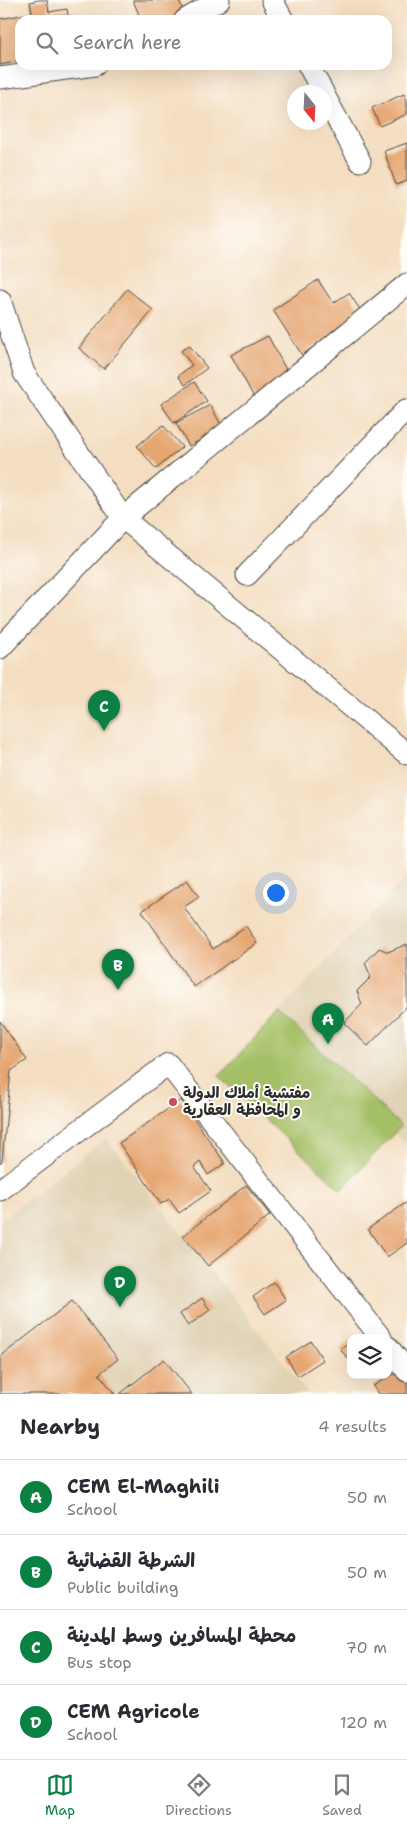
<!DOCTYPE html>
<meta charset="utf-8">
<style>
:root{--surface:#fff;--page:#f2f2f3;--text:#2b2b33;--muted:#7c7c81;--line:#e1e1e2;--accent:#0b8043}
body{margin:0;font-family:"Shantell Sans","Playpen Sans Arabic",sans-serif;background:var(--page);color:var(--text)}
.controls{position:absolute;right:15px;bottom:15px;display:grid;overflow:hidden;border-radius:10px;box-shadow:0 5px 20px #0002}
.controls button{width:45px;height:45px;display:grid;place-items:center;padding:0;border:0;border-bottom:1px solid var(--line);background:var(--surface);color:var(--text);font:25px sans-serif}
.compass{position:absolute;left:287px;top:85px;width:45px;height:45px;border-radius:50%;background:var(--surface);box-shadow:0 5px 20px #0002;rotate:162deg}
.you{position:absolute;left:275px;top:892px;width:18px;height:18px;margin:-12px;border:4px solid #fff;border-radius:50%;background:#1a73e8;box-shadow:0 0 0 8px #1a73e833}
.badge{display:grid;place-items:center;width:32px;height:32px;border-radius:50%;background:var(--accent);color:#fff;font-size:16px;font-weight:700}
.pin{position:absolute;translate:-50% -41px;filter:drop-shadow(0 1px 2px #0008)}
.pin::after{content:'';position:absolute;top:26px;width:18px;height:15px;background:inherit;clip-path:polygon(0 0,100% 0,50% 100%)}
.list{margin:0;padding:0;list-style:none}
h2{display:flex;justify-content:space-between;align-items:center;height:65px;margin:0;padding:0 20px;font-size:21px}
h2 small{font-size:16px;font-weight:400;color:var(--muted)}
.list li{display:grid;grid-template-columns:32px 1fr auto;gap:15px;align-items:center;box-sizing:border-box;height:75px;padding:0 20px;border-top:1px solid var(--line)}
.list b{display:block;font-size:19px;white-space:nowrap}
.list p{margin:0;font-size:16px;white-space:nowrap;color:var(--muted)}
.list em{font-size:16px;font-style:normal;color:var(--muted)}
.icon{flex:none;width:28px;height:28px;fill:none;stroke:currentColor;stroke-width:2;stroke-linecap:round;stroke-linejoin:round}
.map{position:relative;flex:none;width:407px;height:1394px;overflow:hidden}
.search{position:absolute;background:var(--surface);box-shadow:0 5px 20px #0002;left:15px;right:15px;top:15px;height:55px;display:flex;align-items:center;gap:12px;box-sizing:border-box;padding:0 18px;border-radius:15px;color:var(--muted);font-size:19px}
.sheet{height:365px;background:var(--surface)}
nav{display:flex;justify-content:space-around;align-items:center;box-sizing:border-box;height:70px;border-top:1px solid var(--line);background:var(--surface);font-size:14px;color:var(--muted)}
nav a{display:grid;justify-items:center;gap:2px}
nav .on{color:var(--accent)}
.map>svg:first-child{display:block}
.built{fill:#e1d2b4}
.green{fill:#a4bf65;stroke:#687548}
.building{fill:#e6a671}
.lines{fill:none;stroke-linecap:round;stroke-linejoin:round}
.street-casing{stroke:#494642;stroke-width:23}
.street{stroke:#fff;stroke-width:21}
.poi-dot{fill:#d1495b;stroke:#fdfcf7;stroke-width:2}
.labels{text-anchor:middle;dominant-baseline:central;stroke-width:4;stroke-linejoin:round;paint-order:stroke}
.poi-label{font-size:15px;font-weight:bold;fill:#2b2b2b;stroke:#fdfcf7;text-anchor:start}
</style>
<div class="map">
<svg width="407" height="1394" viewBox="0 0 407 1394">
<rect width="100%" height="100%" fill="#fdfcf7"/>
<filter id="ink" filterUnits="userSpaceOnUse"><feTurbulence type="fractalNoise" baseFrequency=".02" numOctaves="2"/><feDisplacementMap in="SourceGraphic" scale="10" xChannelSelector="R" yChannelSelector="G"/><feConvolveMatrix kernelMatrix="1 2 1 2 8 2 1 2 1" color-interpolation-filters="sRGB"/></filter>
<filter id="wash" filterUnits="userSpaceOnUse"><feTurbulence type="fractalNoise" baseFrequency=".0096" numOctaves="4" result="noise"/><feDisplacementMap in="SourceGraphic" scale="20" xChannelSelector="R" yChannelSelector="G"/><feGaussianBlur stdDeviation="1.12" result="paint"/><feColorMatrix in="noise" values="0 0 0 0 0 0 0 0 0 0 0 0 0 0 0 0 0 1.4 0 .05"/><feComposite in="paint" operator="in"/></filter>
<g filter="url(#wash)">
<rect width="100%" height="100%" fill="#f4dec1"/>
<!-- built -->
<path class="built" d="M 407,876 L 407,1144 L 395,1133 L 341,1190 L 219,1076 Z
M 106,1138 L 308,1394 L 0,1394 L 0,1221 Z"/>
<!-- green -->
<path class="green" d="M 279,1012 L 401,1126 L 341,1190 L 219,1076 Z"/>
<g id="blocks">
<!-- building -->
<path class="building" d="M 39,0 L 47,0 L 49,12 L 67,9 L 69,20 L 20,20 L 20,61 L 0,65 L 0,19 L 32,13 L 30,2 Z
M 133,0 L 179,0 L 184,13 L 165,20 L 141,20 Z
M 404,94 L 407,100 L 407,114 L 380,126 L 372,108 Z
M 407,143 L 407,181 L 396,185 L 384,151 Z
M 318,280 L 333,303 L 349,293 L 363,314 L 302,355 L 273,310 Z
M 127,289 L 153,310 L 104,369 L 79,348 Z
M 268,336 L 291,379 L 255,399 L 231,355 Z
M 189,345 L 207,368 L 185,385 L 178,376 L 192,365 L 181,351 Z
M 194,382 L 207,401 L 174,423 L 161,404 Z
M 210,405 L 223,428 L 189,446 L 176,423 Z
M 163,425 L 182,447 L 156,469 L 137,446 Z
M 187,880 L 199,897 L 184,907 L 213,949 L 246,926 L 257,943 L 194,987 L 142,911 Z
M 407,944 L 407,1006 L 368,1046 L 344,1023 L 362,1004 L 357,991 L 371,977 L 365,963 L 379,948 L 388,952 Z
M 0,1021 L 27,1060 L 11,1071 L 2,1161 L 0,1163 Z
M 181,1100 L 225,1163 L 208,1175 L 200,1162 L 194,1167 L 211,1191 L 179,1213 L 169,1199 L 161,1204 L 119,1143 Z
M 246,1185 L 270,1215 L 208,1266 L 183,1236 Z
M 407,1202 L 407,1243 L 387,1257 L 368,1229 Z
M 274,1282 L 286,1300 L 265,1314 L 253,1297 Z
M 202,1298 L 210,1310 L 188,1326 L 180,1314 Z
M 72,1301 L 118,1359 L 99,1374 L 115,1394 L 0,1394 L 0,1357 Z
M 351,1340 L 351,1362 L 340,1349 Z
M 311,1341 L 323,1360 L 298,1376 L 286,1357 Z
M 164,1359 L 192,1394 L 120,1394 Z
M 402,1369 L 407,1377 L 407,1394 L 378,1394 L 373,1386 Z"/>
</g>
</g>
<g filter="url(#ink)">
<use href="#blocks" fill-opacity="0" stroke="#494642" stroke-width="1"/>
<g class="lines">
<!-- street casing -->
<g class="street-casing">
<path id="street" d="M 272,0 L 283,20
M 185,20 L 219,0
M 308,65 L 323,92
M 0,78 L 95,65
M 324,95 L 360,161
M 0,300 L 24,373 L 123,518 L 407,754
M 247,575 L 406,410 L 407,411
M 0,648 L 123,518 L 407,284
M 0,1190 L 168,1064 L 381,1338
M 388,1347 L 407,1371"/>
</g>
<!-- street -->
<use href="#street" class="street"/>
</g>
</g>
<!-- markers -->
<circle class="poi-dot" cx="173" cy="1102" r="5"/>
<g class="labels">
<!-- poi labels -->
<g class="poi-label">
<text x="183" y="1093">مفتشية أملاك الدولة<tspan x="183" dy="17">و المحافظة العقارية</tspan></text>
</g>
</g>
</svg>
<div class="controls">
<button><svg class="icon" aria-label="layers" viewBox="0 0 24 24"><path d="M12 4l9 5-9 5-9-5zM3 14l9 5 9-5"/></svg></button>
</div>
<svg class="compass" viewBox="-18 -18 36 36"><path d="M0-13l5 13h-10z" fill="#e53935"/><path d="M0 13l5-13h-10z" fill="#7c7c81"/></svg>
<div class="you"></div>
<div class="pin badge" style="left:328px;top:1044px">A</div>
<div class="pin badge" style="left:118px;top:990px">B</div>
<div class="pin badge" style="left:104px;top:731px">C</div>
<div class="pin badge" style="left:120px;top:1307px">D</div>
<div class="search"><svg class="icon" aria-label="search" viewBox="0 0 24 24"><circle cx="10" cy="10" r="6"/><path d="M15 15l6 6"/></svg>Search here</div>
</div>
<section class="sheet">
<h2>Nearby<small>4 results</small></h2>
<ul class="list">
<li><span class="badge">A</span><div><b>CEM El-Maghili</b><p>School</p></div><em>50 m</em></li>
<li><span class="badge">B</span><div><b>الشرطة القضائية</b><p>Public building</p></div><em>50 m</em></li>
<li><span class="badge">C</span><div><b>محطة المسافرين وسط المدينة</b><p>Bus stop</p></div><em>70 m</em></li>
<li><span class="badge">D</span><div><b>CEM Agricole</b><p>School</p></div><em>120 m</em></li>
</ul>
</section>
<nav>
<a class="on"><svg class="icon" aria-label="map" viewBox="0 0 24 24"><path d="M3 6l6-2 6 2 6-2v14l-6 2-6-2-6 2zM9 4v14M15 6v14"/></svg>Map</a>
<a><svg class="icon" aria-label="directions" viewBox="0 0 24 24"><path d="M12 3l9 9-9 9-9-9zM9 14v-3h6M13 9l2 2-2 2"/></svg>Directions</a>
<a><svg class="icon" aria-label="saved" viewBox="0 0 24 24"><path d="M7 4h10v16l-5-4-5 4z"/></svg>Saved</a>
</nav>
